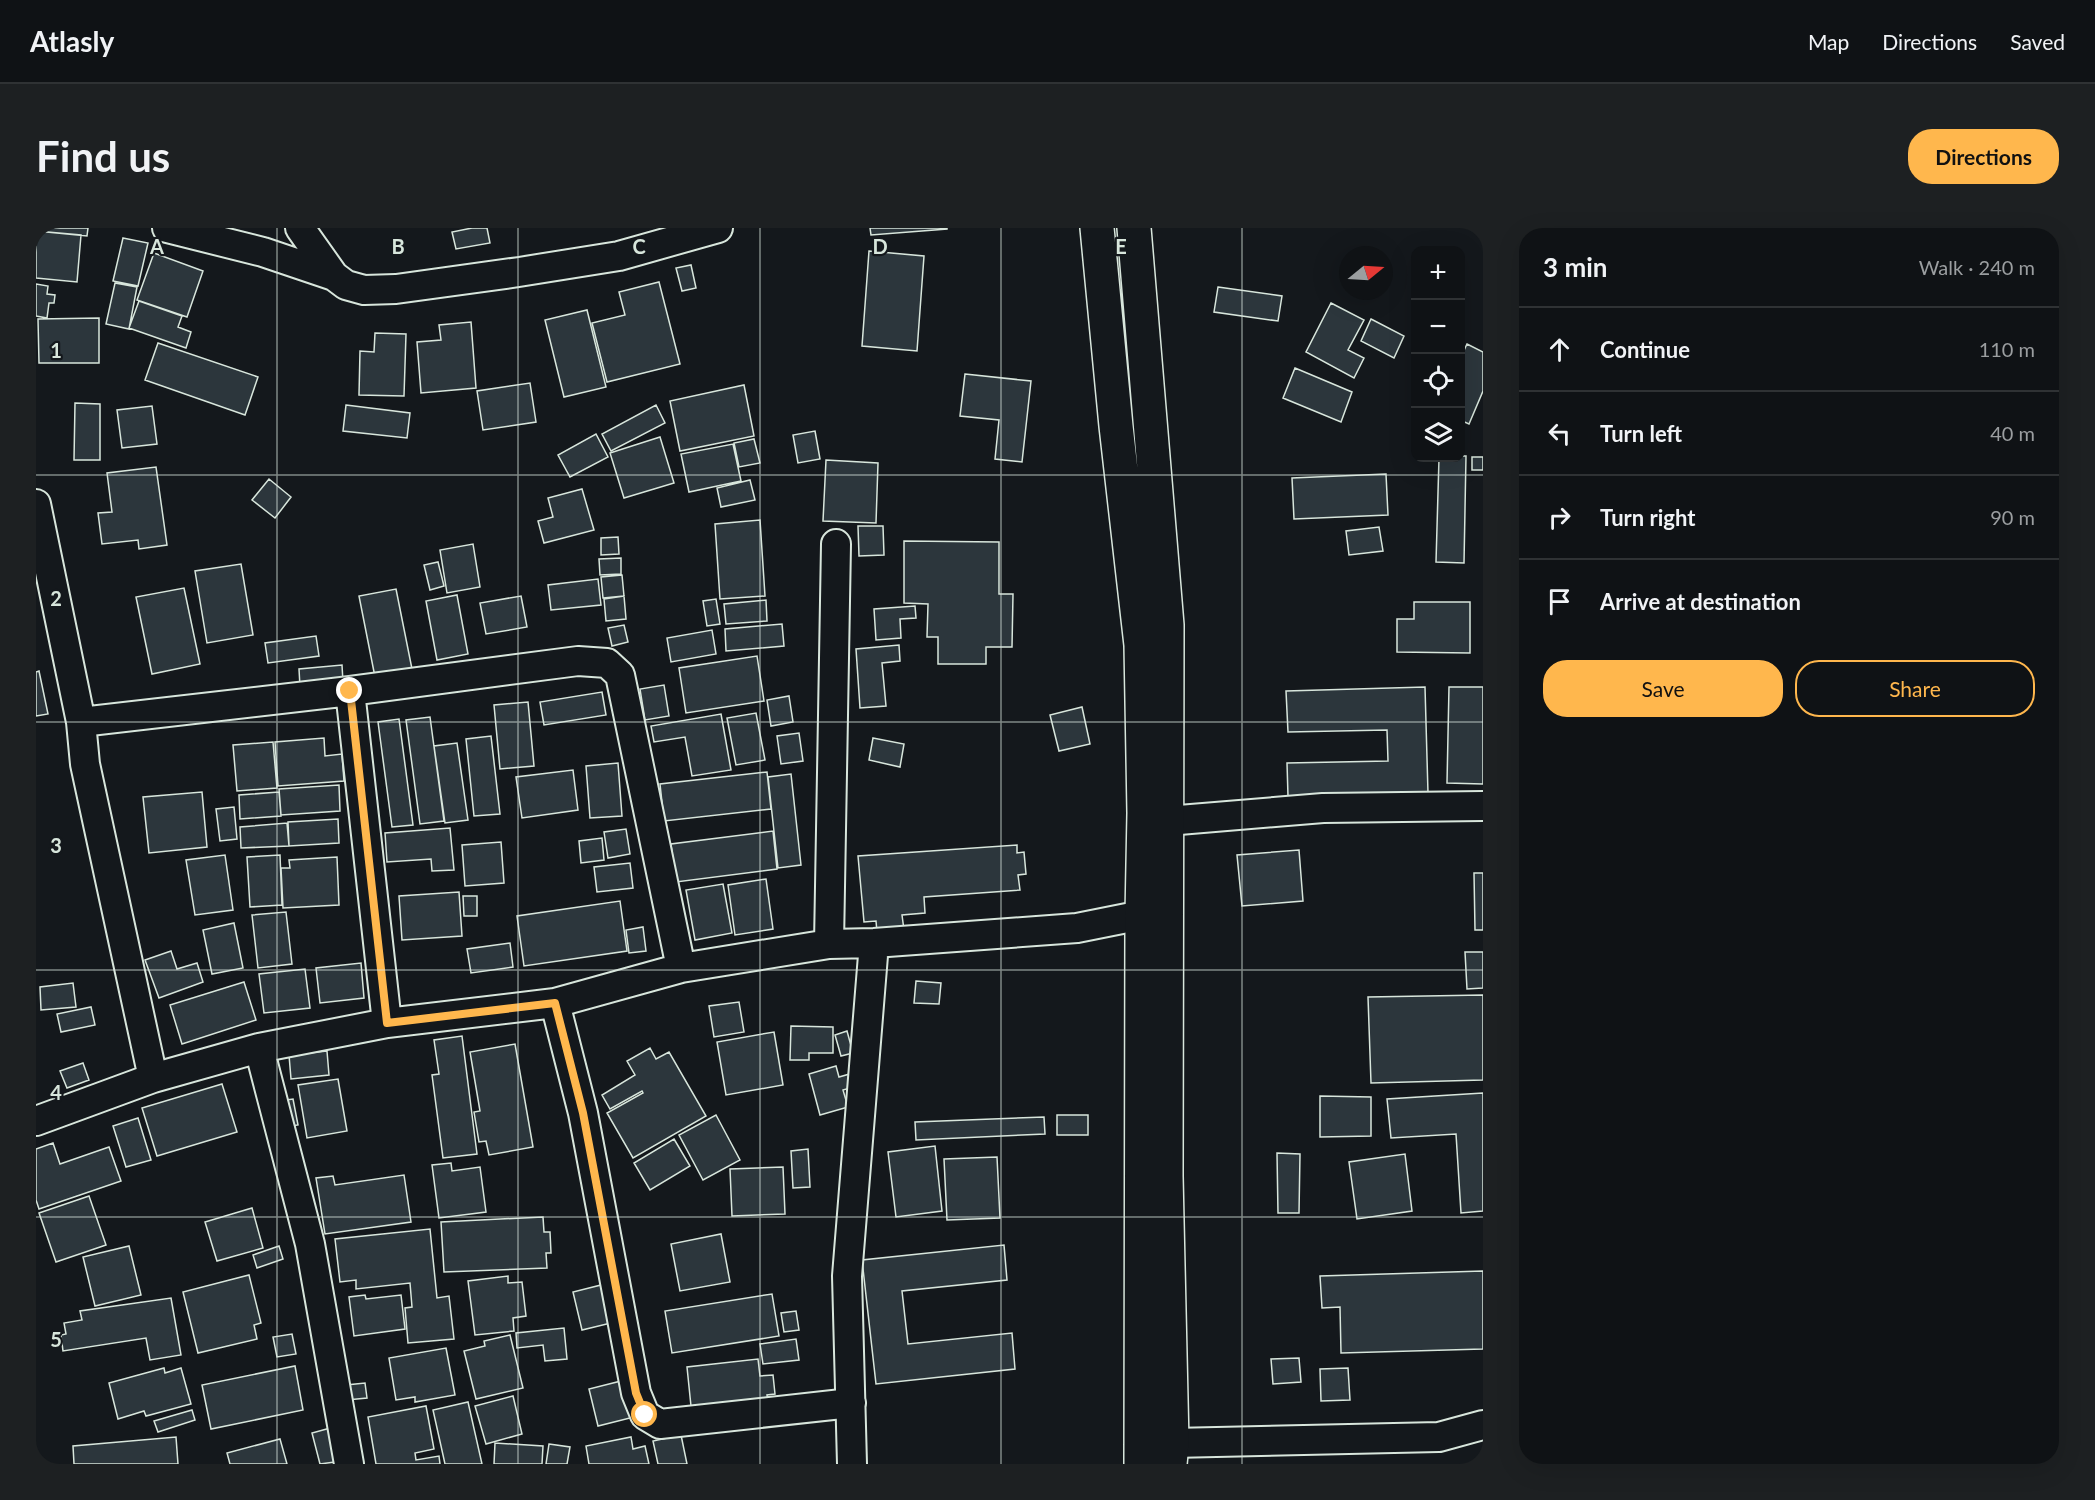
<!DOCTYPE html>
<meta charset="utf-8">
<style>
:root{--surface:#0f1215;--page:#1d2022;--text:#f1f3f6;--muted:#9b9ea0;--line:#2f3234;--accent:#ffb74d}
body{margin:0;font-family:Lato,sans-serif;background:var(--page);color:var(--text)}
.controls{position:absolute;right:18px;top:18px;display:grid;overflow:hidden;border-radius:12px;box-shadow:0 6px 24px #0002}
.controls button{width:54px;height:54px;display:grid;place-items:center;padding:0;border:0;border-bottom:2px solid var(--line);background:var(--surface);color:var(--text);font:30px sans-serif}
.compass{position:absolute;left:1303px;top:18px;width:54px;height:54px;border-radius:50%;background:var(--surface);box-shadow:0 6px 24px #0002;rotate:72deg}
.stop{position:absolute;width:18px;height:18px;margin:-14px;border:4px solid #ffb74d;border-radius:50%;background:#fff}
.stop.end{background:#ffb74d;border-color:#fff;box-shadow:0 2px 6px #0008}
.list{margin:0;padding:0;list-style:none}
h2{display:flex;justify-content:space-between;align-items:center;height:78px;margin:0;padding:0 24px;font-size:26px}
h2 small{font-size:20px;font-weight:400;color:var(--muted)}
.list li{display:grid;grid-template-columns:39px 1fr auto;gap:18px;align-items:center;box-sizing:border-box;height:84px;padding:0 24px;border-top:2px solid var(--line)}
.list b{display:block;font-size:22px;white-space:nowrap}
.list em{font-size:20px;font-style:normal;color:var(--muted)}
.actions{display:flex;gap:12px;padding:18px 24px}
.actions a{flex:1;padding:14px 0;border:2px solid var(--accent);border-radius:24px;text-align:center;font-size:21px;color:var(--accent)}
.actions .main{background:var(--accent);color:#111}
.icon{flex:none;width:33px;height:33px;fill:none;stroke:currentColor;stroke-width:2;stroke-linecap:round;stroke-linejoin:round}
.map{position:relative;flex:none;width:1447px;height:1236px;overflow:hidden;border-radius:24px}
header{display:flex;align-items:center;gap:36px;box-sizing:border-box;height:84px;padding:0 30px;background:var(--surface);border-bottom:2px solid var(--line)}
header strong{font-size:28px}
nav{display:flex;gap:33px;margin-inline-start:auto;font-size:21px}
.intro{display:flex;align-items:center;justify-content:space-between;box-sizing:border-box;height:144px;padding:0 36px}
h1{margin:0;font-size:42px}
.button{padding:15px 27px;border-radius:24px;background:var(--accent);color:#111;font-size:21px;font-weight:700}
main{display:flex;gap:36px;padding:0 36px}
aside{flex:1;background:var(--surface);border-radius:24px;box-shadow:0 6px 24px #0002}
.map>svg:first-child{display:block}
.building{fill:#2c363c;stroke:#d8e6dc;stroke-width:1.5}
.lines{fill:none;stroke-linecap:round;stroke-linejoin:round}
.minor-casing{stroke:#d8e6dc;stroke-width:32}
.major-casing{stroke:#d8e6dc;stroke-width:36}
.minor{stroke:#14181c;stroke-width:28}
.major{stroke:#14181c;stroke-width:33}
.route{stroke:#ffb74d;stroke-width:8}
.grid{fill:none;stroke:#d8e6dc;stroke-width:1.5;stroke-opacity:0.55}
.grid-label{font-size:20px;text-anchor:middle;font-weight:bold;fill:#d8e6dc;stroke:#14181c;stroke-width:4.5;stroke-linejoin:round;paint-order:stroke}
</style>
<header>
<strong>Atlasly</strong>
<nav><a>Map</a><a>Directions</a><a>Saved</a></nav>
</header>
<div class="intro"><h1>Find us</h1><a class="button">Directions</a></div>
<main>
<div class="map">
<svg width="1447" height="1236" viewBox="0 0 1447 1236">
<rect width="100%" height="100%" fill="#14181c"/>
<!-- building -->
<path class="building" d="M 0,0 L 52,0 L 51,8 L 0,3 Z
M 436,0 L 451,0 L 454,15 L 420,21 L 416,4 Z
M 834,0 L 911,0 L 911,1 L 835,7 Z
M 0,3 L 45,7 L 41,54 L 0,50 Z
M 87,10 L 112,15 L 102,58 L 77,53 Z
M 833,23 L 888,28 L 881,123 L 826,118 Z
M 118,25 L 167,43 L 151,89 L 101,72 Z
M 655,37 L 660,60 L 646,63 L 640,40 Z
M 623,54 L 644,136 L 571,154 L 556,95 L 589,87 L 583,64 Z
M 79,55 L 101,59 L 93,101 L 70,96 Z
M 0,56 L 12,58 L 11,66 L 19,67 L 18,75 L 13,75 L 11,90 L 0,88 Z
M 1182,59 L 1246,68 L 1242,93 L 1178,84 Z
M 103,73 L 146,88 L 142,99 L 155,104 L 150,120 L 93,100 Z
M 1295,75 L 1328,92 L 1312,122 L 1328,130 L 1318,150 L 1270,124 Z
M 551,82 L 570,159 L 528,169 L 509,92 Z
M 63,90 L 63,135 L 3,135 L 2,91 Z
M 1335,91 L 1368,108 L 1358,130 L 1325,113 Z
M 435,94 L 440,160 L 385,165 L 381,114 L 405,112 L 403,97 Z
M 339,105 L 370,106 L 368,168 L 323,167 L 324,123 L 338,124 Z
M 122,115 L 222,149 L 209,187 L 109,152 Z
M 1431,116 L 1447,124 L 1447,163 L 1433,196 L 1424,192 L 1424,131 Z
M 1259,140 L 1316,164 L 1305,194 L 1247,170 Z
M 929,146 L 995,153 L 986,234 L 959,231 L 963,192 L 924,188 Z
M 494,155 L 500,194 L 447,202 L 441,163 Z
M 708,157 L 718,208 L 644,223 L 634,173 Z
M 39,175 L 64,176 L 64,232 L 38,232 Z
M 310,177 L 374,185 L 371,210 L 307,203 Z
M 620,177 L 629,195 L 575,223 L 566,206 Z
M 116,178 L 121,216 L 86,220 L 81,182 Z
M 779,203 L 784,231 L 762,235 L 757,207 Z
M 560,206 L 572,229 L 534,249 L 522,227 Z
M 624,209 L 638,255 L 588,270 L 574,225 Z
M 718,211 L 724,235 L 703,239 L 698,215 Z
M 697,216 L 705,253 L 653,264 L 645,226 Z
M 1424,228 L 1430,228 L 1428,335 L 1400,334 L 1403,230 L 1424,230 Z
M 1436,229 L 1447,229 L 1447,242 L 1436,242 Z
M 790,232 L 842,235 L 840,295 L 787,293 Z
M 120,239 L 131,317 L 103,321 L 102,312 L 66,316 L 62,285 L 76,284 L 71,245 Z
M 1350,246 L 1352,287 L 1258,291 L 1256,250 Z
M 233,251 L 255,269 L 239,290 L 216,272 Z
M 714,252 L 719,272 L 685,279 L 681,260 Z
M 546,261 L 558,302 L 508,315 L 502,293 L 517,289 L 512,270 Z
M 724,292 L 729,368 L 684,371 L 679,296 Z
M 822,298 L 847,298 L 848,327 L 823,328 Z
M 1343,299 L 1347,323 L 1313,327 L 1310,303 Z
M 582,309 L 583,326 L 565,327 L 565,310 Z
M 868,313 L 963,314 L 963,366 L 977,366 L 976,419 L 950,419 L 950,436 L 902,436 L 902,409 L 891,409 L 892,376 L 868,375 Z
M 437,316 L 444,359 L 411,365 L 404,322 Z
M 585,330 L 585,346 L 564,347 L 563,331 Z
M 402,334 L 408,358 L 394,362 L 388,337 Z
M 205,336 L 217,407 L 171,415 L 159,343 Z
M 586,347 L 588,368 L 567,370 L 565,349 Z
M 562,351 L 565,377 L 515,382 L 512,357 Z
M 148,360 L 164,436 L 116,446 L 100,369 Z
M 360,361 L 376,441 L 339,449 L 323,368 Z
M 421,367 L 432,426 L 401,432 L 390,373 Z
M 485,368 L 491,399 L 450,406 L 444,375 Z
M 588,368 L 590,391 L 570,393 L 568,371 Z
M 680,371 L 684,396 L 671,398 L 667,373 Z
M 730,372 L 731,393 L 690,396 L 688,376 Z
M 1378,374 L 1434,374 L 1434,425 L 1361,424 L 1361,391 L 1378,391 Z
M 879,378 L 880,390 L 864,391 L 865,410 L 840,412 L 838,381 Z
M 746,396 L 748,418 L 690,423 L 689,401 Z
M 588,397 L 592,414 L 576,418 L 572,400 Z
M 676,402 L 680,426 L 635,434 L 631,410 Z
M 280,408 L 283,428 L 232,435 L 229,415 Z
M 863,417 L 864,433 L 846,435 L 850,478 L 824,480 L 820,421 Z
M 721,428 L 728,473 L 650,485 L 643,440 Z
M 306,437 L 307,454 L 264,459 L 263,441 Z
M 3,443 L 12,486 L 0,488 L 0,444 Z
M 628,457 L 633,488 L 609,492 L 604,461 Z
M 1389,459 L 1392,565 L 1252,568 L 1251,535 L 1352,533 L 1351,502 L 1252,504 L 1250,463 Z
M 1413,459 L 1447,459 L 1447,556 L 1411,555 Z
M 566,464 L 570,487 L 508,497 L 504,474 Z
M 753,468 L 757,494 L 735,498 L 731,472 Z
M 492,474 L 498,538 L 464,541 L 458,477 Z
M 1046,479 L 1054,516 L 1023,523 L 1014,487 Z
M 720,485 L 729,532 L 700,537 L 691,490 Z
M 685,486 L 695,542 L 656,548 L 649,509 L 618,514 L 615,498 Z
M 394,489 L 408,593 L 384,596 L 370,492 Z
M 363,491 L 377,597 L 356,599 L 342,494 Z
M 763,505 L 767,533 L 745,536 L 741,508 Z
M 455,508 L 464,586 L 438,588 L 430,511 Z
M 288,510 L 289,528 L 306,526 L 308,553 L 242,558 L 239,514 Z
M 837,510 L 868,516 L 864,539 L 833,532 Z
M 237,514 L 241,560 L 201,563 L 197,517 Z
M 421,515 L 432,592 L 409,595 L 398,518 Z
M 582,535 L 586,588 L 554,590 L 550,538 Z
M 537,542 L 542,582 L 486,590 L 480,549 Z
M 731,544 L 735,581 L 628,593 L 624,556 Z
M 755,546 L 765,637 L 742,640 L 732,549 Z
M 303,557 L 304,583 L 245,587 L 243,561 Z
M 166,564 L 171,619 L 113,625 L 107,569 Z
M 243,564 L 245,588 L 204,591 L 203,567 Z
M 198,579 L 201,611 L 184,613 L 180,581 Z
M 302,591 L 303,615 L 253,618 L 252,594 Z
M 251,595 L 253,618 L 205,620 L 204,599 Z
M 414,600 L 418,642 L 396,643 L 395,631 L 351,634 L 349,605 Z
M 590,601 L 594,626 L 572,630 L 568,604 Z
M 737,603 L 741,641 L 640,654 L 635,616 Z
M 566,610 L 568,632 L 545,635 L 543,613 Z
M 465,614 L 468,655 L 429,658 L 426,617 Z
M 981,617 L 981,625 L 988,624 L 990,646 L 982,647 L 984,662 L 888,669 L 889,685 L 866,687 L 868,702 L 841,704 L 840,693 L 828,694 L 822,628 Z
M 1263,622 L 1267,673 L 1206,678 L 1201,627 Z
M 189,627 L 197,682 L 159,687 L 150,632 Z
M 244,627 L 246,677 L 214,679 L 211,629 Z
M 301,629 L 303,677 L 247,680 L 245,640 L 254,640 L 253,632 Z
M 594,635 L 597,660 L 561,664 L 558,639 Z
M 1438,645 L 1447,645 L 1447,702 L 1439,702 Z
M 730,651 L 737,701 L 699,707 L 692,657 Z
M 687,656 L 696,705 L 659,712 L 650,662 Z
M 423,664 L 426,708 L 366,712 L 363,668 Z
M 427,668 L 441,668 L 441,688 L 428,688 Z
M 584,673 L 591,723 L 488,738 L 481,688 Z
M 250,684 L 256,736 L 222,740 L 216,687 Z
M 198,695 L 207,740 L 176,746 L 167,702 Z
M 607,699 L 610,723 L 593,725 L 590,702 Z
M 474,715 L 477,739 L 435,745 L 431,721 Z
M 135,723 L 141,741 L 161,735 L 167,754 L 123,770 L 109,732 Z
M 1429,724 L 1447,724 L 1447,760 L 1431,761 Z
M 325,735 L 328,770 L 284,775 L 280,740 Z
M 269,741 L 274,780 L 228,785 L 223,746 Z
M 880,753 L 905,755 L 903,776 L 878,775 Z
M 208,754 L 220,792 L 146,816 L 134,777 Z
M 37,755 L 40,779 L 5,782 L 4,759 Z
M 1447,767 L 1447,852 L 1335,855 L 1332,769 Z
M 703,774 L 708,804 L 678,809 L 673,778 Z
M 55,779 L 59,797 L 25,804 L 21,786 Z
M 755,798 L 797,799 L 797,825 L 773,825 L 773,832 L 754,832 Z
M 811,803 L 817,825 L 805,828 L 799,807 Z
M 738,804 L 747,857 L 690,867 L 681,814 Z
M 426,808 L 441,926 L 407,930 L 396,847 L 403,846 L 398,812 Z
M 479,816 L 497,919 L 453,927 L 450,913 L 443,914 L 438,884 L 444,883 L 434,824 Z
M 614,820 L 620,831 L 633,824 L 670,888 L 597,930 L 571,885 L 607,865 L 606,863 L 574,881 L 566,867 L 599,847 L 591,833 Z
M 291,823 L 293,847 L 255,851 L 253,827 Z
M 47,835 L 53,852 L 31,860 L 24,843 Z
M 800,838 L 803,849 L 817,845 L 821,858 L 807,862 L 812,879 L 784,887 L 773,846 Z
M 302,851 L 311,903 L 271,910 L 262,857 Z
M 186,856 L 201,904 L 121,928 L 106,880 Z
M 1447,865 L 1447,983 L 1425,985 L 1420,906 L 1355,910 L 1351,871 Z
M 1284,868 L 1335,869 L 1335,908 L 1284,909 Z
M 257,871 L 262,897 L 249,899 L 243,873 Z
M 680,887 L 704,932 L 667,952 L 643,907 Z
M 1021,887 L 1052,887 L 1052,907 L 1021,907 Z
M 1008,889 L 1009,906 L 880,912 L 879,894 Z
M 102,890 L 115,932 L 90,939 L 77,898 Z
M 638,911 L 654,938 L 614,962 L 598,935 Z
M 17,915 L 24,936 L 73,919 L 85,953 L 3,981 L 0,972 L 0,921 Z
M 899,918 L 906,983 L 860,989 L 852,924 Z
M 772,921 L 774,959 L 757,960 L 755,923 Z
M 1241,925 L 1264,926 L 1263,985 L 1242,985 Z
M 1369,926 L 1376,983 L 1321,991 L 1313,934 Z
M 961,929 L 964,990 L 911,992 L 908,931 Z
M 415,935 L 416,943 L 444,939 L 450,984 L 403,990 L 396,937 Z
M 747,939 L 749,986 L 696,988 L 694,941 Z
M 368,947 L 375,994 L 289,1006 L 280,950 L 297,948 L 299,957 Z
M 53,968 L 70,1017 L 20,1034 L 3,985 Z
M 216,980 L 227,1020 L 181,1033 L 169,994 Z
M 507,989 L 508,1004 L 514,1004 L 515,1025 L 510,1025 L 511,1040 L 408,1044 L 405,994 Z
M 394,1001 L 401,1070 L 413,1068 L 418,1111 L 372,1115 L 369,1080 L 376,1079 L 374,1055 L 320,1061 L 320,1052 L 304,1054 L 299,1011 Z
M 685,1006 L 694,1054 L 644,1063 L 635,1016 Z
M 968,1017 L 971,1052 L 866,1063 L 872,1116 L 976,1105 L 979,1141 L 840,1156 L 826,1032 Z
M 93,1018 L 105,1067 L 59,1078 L 47,1029 Z
M 243,1018 L 247,1031 L 221,1040 L 217,1027 Z
M 1447,1043 L 1447,1121 L 1305,1125 L 1304,1079 L 1286,1080 L 1284,1048 Z
M 213,1047 L 225,1095 L 218,1097 L 221,1111 L 162,1125 L 147,1064 Z
M 472,1048 L 472,1055 L 486,1054 L 490,1088 L 477,1090 L 478,1103 L 439,1107 L 432,1053 Z
M 565,1057 L 575,1095 L 546,1102 L 537,1064 Z
M 736,1066 L 743,1108 L 636,1125 L 629,1083 Z
M 329,1067 L 330,1071 L 365,1067 L 369,1101 L 318,1108 L 313,1069 Z
M 135,1070 L 145,1127 L 114,1132 L 110,1110 L 27,1123 L 25,1107 L 30,1106 L 28,1095 L 46,1092 L 44,1083 Z
M 760,1083 L 763,1102 L 748,1104 L 745,1085 Z
M 528,1100 L 531,1131 L 509,1133 L 507,1117 L 481,1120 L 480,1105 Z
M 256,1106 L 260,1126 L 241,1129 L 237,1109 Z
M 474,1107 L 487,1160 L 440,1171 L 428,1123 L 449,1118 L 448,1113 Z
M 760,1111 L 763,1132 L 727,1136 L 724,1116 Z
M 410,1120 L 419,1167 L 379,1174 L 379,1169 L 360,1172 L 353,1130 Z
M 1263,1130 L 1265,1154 L 1237,1156 L 1235,1131 Z
M 722,1131 L 724,1148 L 737,1147 L 739,1166 L 731,1167 L 733,1180 L 656,1188 L 651,1139 Z
M 259,1138 L 267,1182 L 175,1201 L 166,1157 Z
M 128,1140 L 129,1145 L 145,1140 L 155,1176 L 110,1188 L 108,1183 L 82,1191 L 73,1155 Z
M 1312,1140 L 1314,1172 L 1285,1173 L 1284,1141 Z
M 589,1152 L 598,1189 L 562,1198 L 553,1161 Z
M 329,1155 L 331,1170 L 311,1172 L 310,1157 Z
M 477,1168 L 486,1206 L 450,1216 L 439,1178 Z
M 432,1174 L 446,1236 L 409,1236 L 397,1182 Z
M 390,1178 L 398,1221 L 379,1225 L 380,1232 L 403,1228 L 404,1236 L 340,1236 L 332,1189 Z
M 156,1182 L 159,1192 L 122,1204 L 118,1193 Z
M 298,1199 L 306,1233 L 284,1236 L 276,1205 Z
M 645,1207 L 651,1236 L 622,1236 L 617,1213 Z
M 140,1209 L 142,1236 L 38,1236 L 37,1218 Z
M 595,1209 L 597,1221 L 609,1218 L 613,1236 L 553,1236 L 550,1218 Z
M 244,1211 L 251,1236 L 194,1236 L 191,1225 Z
M 459,1215 L 507,1218 L 506,1236 L 458,1236 Z
M 513,1216 L 534,1219 L 531,1236 L 510,1236 Z"/>
<g class="lines">
<!-- minor casing -->
<g class="minor-casing">
<path id="minor" d="M 131,0 L 227,24 L 298,48
M 264,0 L 298,48 L 310,57 L 328,62 L 360,61 L 483,44 L 583,28 L 682,0
M 0,276 L 45,494
M 314,463 L 351,795
M 1131,593 L 1287,580 L 1447,578
M 793,716 L 800,316
M 519,775 L 547,885 L 600,1165 L 609,1187 L 624,1196 L 815,1175
M 223,820 L 274,1016 L 313,1236
M 117,850 L 49,536 L 45,494 L 314,463 L 542,433 L 571,435 L 584,447 L 645,740
M 0,893 L 117,850 L 223,820 L 351,795 L 519,775 L 645,740 L 793,716 L 838,715 L 1041,700 L 1106,687
M 1136,1215 L 1403,1209 L 1447,1197
M 816,1236 L 811,1048 L 838,715"/>
</g>
<!-- major casing -->
<g class="major-casing">
<path id="major" d="M 1061,0 L 1080,198 L 1105,417 L 1108,585 L 1106,687 L 1105,1236
M 1098,0 L 1131,397 L 1130,948 L 1136,1215 L 1134,1236"/>
</g>
<!-- minor -->
<use href="#minor" class="minor"/>
<!-- major -->
<use href="#major" class="major"/>
</g>
<g class="lines">
<!-- route -->
<path class="route" d="M 314,463 L 351,795 L 519,775 L 547,885 L 600,1165 L 609,1187"/>
</g>
<!-- grid -->
<path class="grid" d="M 241,0 L 241,1236M 482,0 L 482,1236M 724,0 L 724,1236M 965,0 L 965,1236M 1206,0 L 1206,1236M 0,247 L 1447,247M 0,494 L 1447,494M 0,742 L 1447,742M 0,989 L 1447,989"/>
<g class="grid-label">
<text x="121" y="26">A</text>
<text x="362" y="26">B</text>
<text x="603" y="26">C</text>
<text x="844" y="26">D</text>
<text x="1085" y="26">E</text>
<text x="20" y="130">1</text>
<text x="20" y="378">2</text>
<text x="20" y="625">3</text>
<text x="20" y="872">4</text>
<text x="20" y="1119">5</text>
</g>
</svg>
<div class="controls">
<button>+</button>
<button>−</button>
<button><svg class="icon" aria-label="locate" viewBox="0 0 24 24"><circle cx="12" cy="12" r="6"/><path d="M12 2v4M12 18v4M2 12h4M18 12h4"/></svg></button>
<button><svg class="icon" aria-label="layers" viewBox="0 0 24 24"><path d="M12 4l9 5-9 5-9-5zM3 14l9 5 9-5"/></svg></button>
</div>
<svg class="compass" viewBox="-18 -18 36 36"><path d="M0-13l5 13h-10z" fill="#e53935"/><path d="M0 13l5-13h-10z" fill="#9b9ea0"/></svg>
<div class="stop" style="left:609px;top:1187px"></div>
<div class="stop end" style="left:314px;top:463px"></div>
</div>
<aside>
<h2>3 min<small>Walk · 240 m</small></h2>
<ul class="list">
<li><svg class="icon" aria-label="ahead" viewBox="0 0 24 24"><path d="M12 20V5M6 11l6-6 6 6"/></svg><div><b>Continue</b></div><em>110 m</em></li>
<li><svg class="icon" aria-label="left" viewBox="0 0 24 24"><path d="M17 20v-9H6M10 6l-5 5 5 5"/></svg><div><b>Turn left</b></div><em>40 m</em></li>
<li><svg class="icon" aria-label="right" viewBox="0 0 24 24"><path d="M7 20v-9h11M14 6l5 5-5 5"/></svg><div><b>Turn right</b></div><em>90 m</em></li>
<li><svg class="icon" aria-label="arrive" viewBox="0 0 24 24"><path d="M6 21V4h12l-3 4 3 4H6"/></svg><div><b>Arrive at destination</b></div></li>
</ul>
<div class="actions"><a class="main">Save</a><a>Share</a></div>
</aside>
</main>
